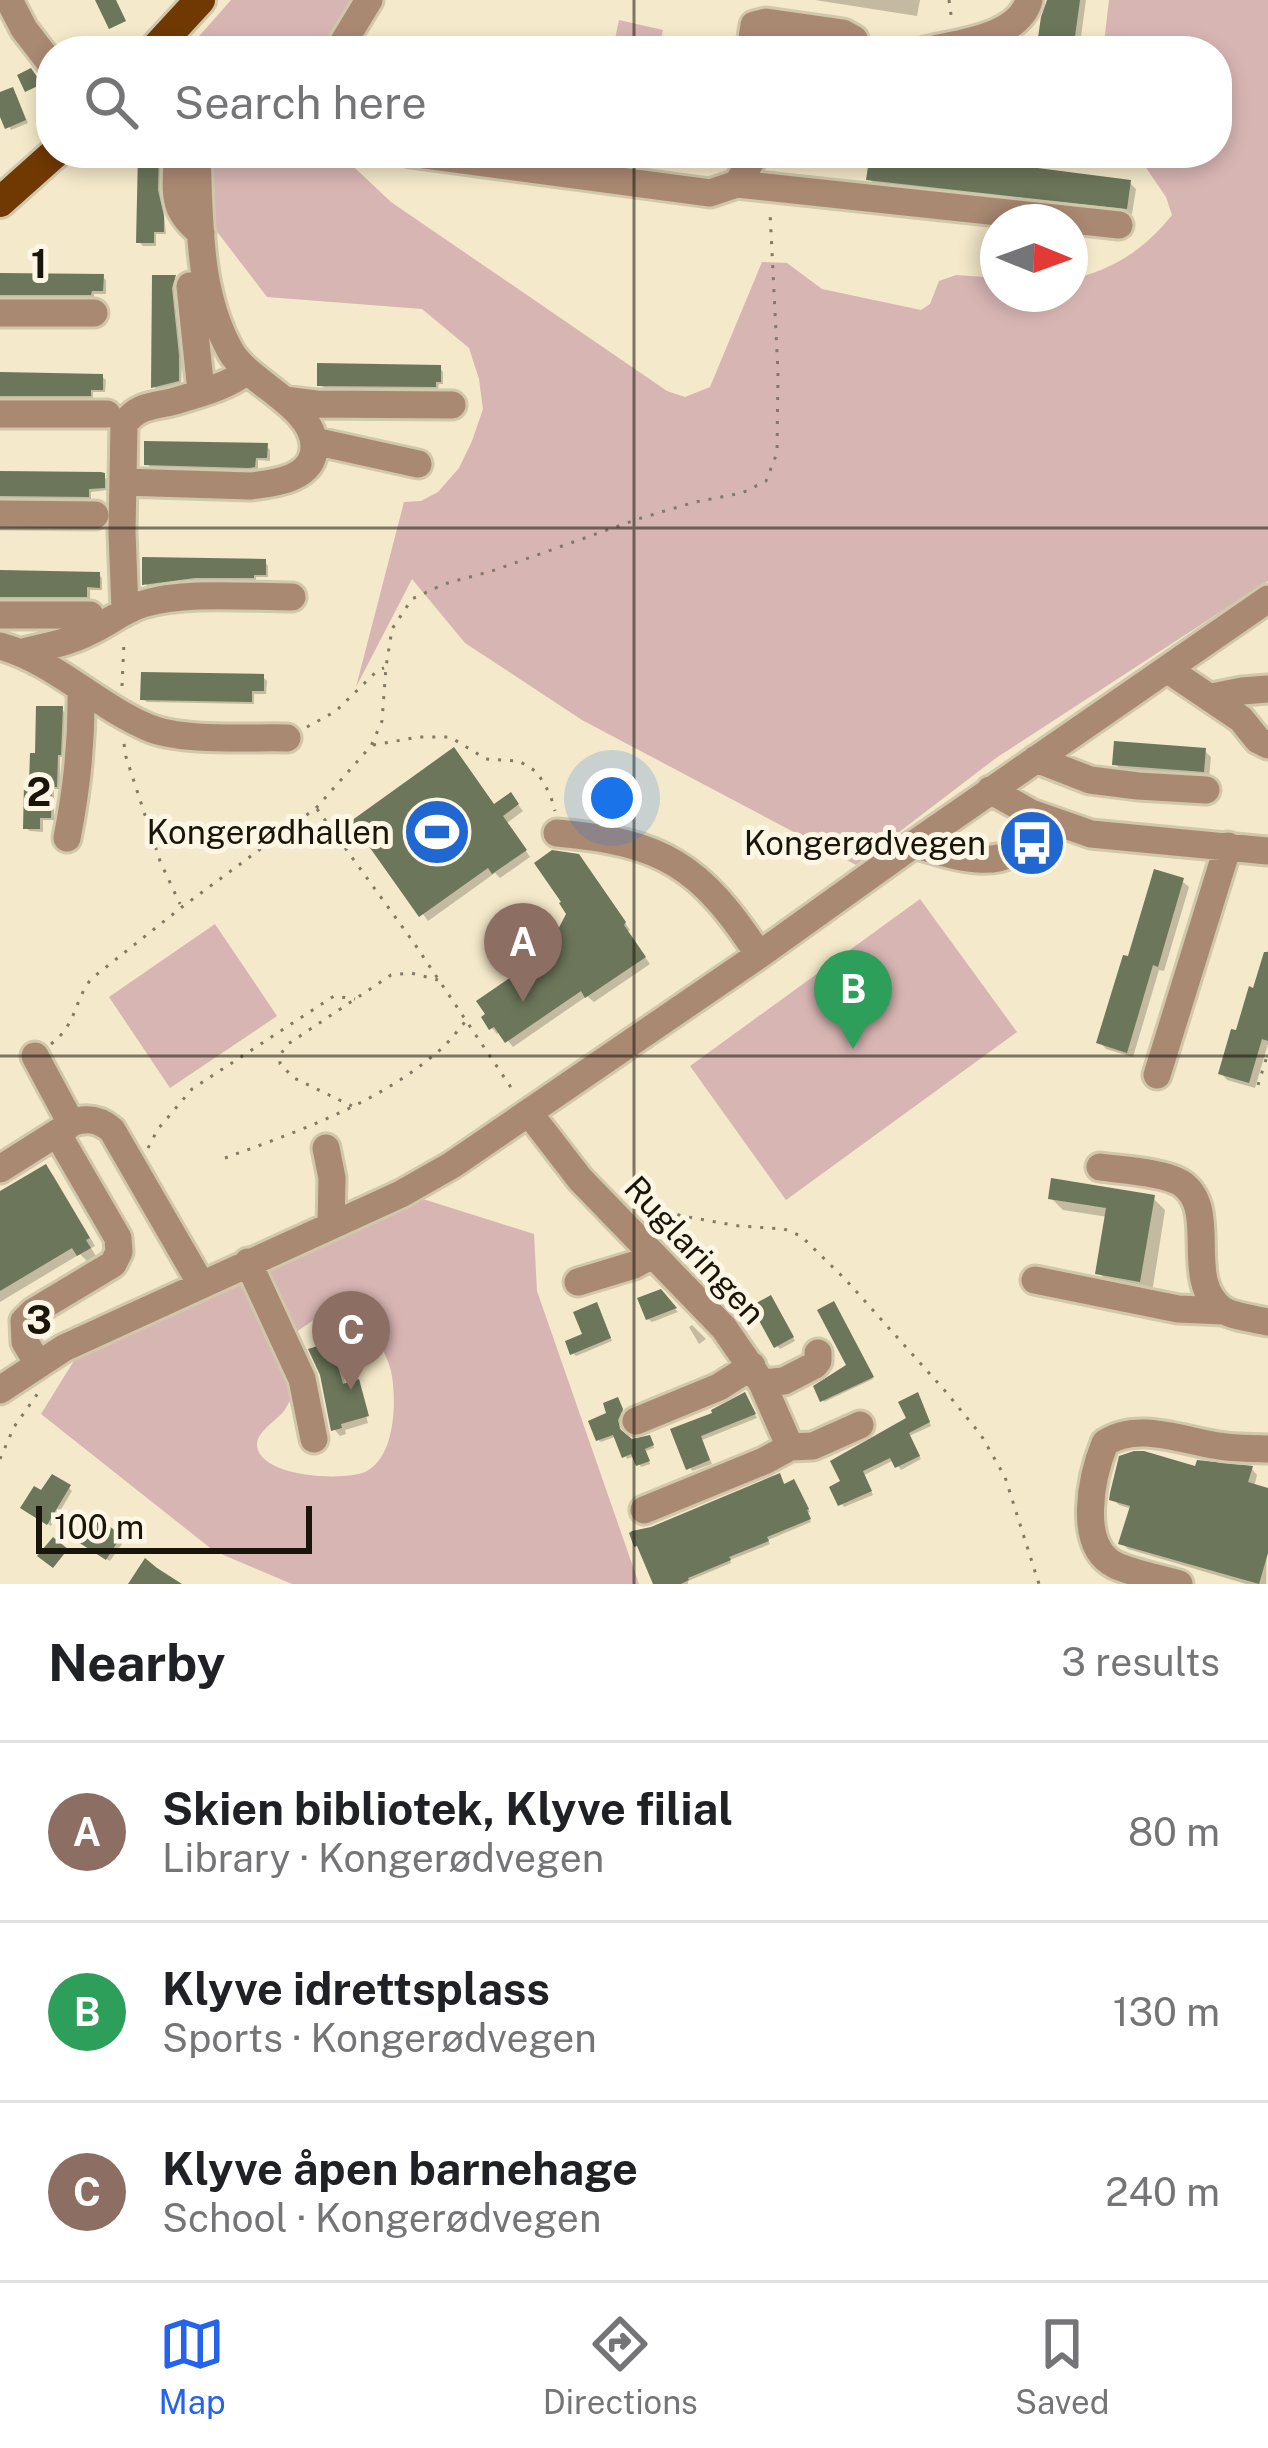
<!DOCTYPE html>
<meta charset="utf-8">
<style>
:root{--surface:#fff;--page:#f2f2f2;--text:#202124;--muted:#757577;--line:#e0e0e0;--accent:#2563eb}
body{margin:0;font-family:"Public Sans",sans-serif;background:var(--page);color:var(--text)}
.compass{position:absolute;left:980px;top:204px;width:108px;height:108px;border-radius:50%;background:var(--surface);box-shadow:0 6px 18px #0003;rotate:91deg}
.scale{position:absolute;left:36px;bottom:30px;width:276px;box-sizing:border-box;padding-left:12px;border:6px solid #19150a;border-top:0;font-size:33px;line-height:42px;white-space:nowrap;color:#19150a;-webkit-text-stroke:9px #fdf6e4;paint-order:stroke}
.you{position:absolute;left:612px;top:798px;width:42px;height:42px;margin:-30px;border:9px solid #fff;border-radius:50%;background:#1a73e8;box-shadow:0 0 0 18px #1a73e833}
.badge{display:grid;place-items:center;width:78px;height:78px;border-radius:50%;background:var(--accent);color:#fff;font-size:39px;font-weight:700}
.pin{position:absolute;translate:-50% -99px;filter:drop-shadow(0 3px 6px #0008)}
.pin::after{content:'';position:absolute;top:63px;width:42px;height:36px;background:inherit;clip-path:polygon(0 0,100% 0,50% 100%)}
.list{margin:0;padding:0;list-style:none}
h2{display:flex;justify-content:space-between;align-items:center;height:156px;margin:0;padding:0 48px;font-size:51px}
h2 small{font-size:39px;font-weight:400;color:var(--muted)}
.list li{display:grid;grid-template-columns:78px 1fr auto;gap:36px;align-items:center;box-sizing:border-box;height:180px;padding:0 48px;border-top:3px solid var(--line)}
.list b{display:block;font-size:45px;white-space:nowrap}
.list p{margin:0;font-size:39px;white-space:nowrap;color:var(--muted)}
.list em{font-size:39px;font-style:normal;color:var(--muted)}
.icon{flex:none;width:66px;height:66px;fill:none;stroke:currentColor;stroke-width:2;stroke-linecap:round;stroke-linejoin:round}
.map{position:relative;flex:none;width:1268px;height:1584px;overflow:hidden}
.search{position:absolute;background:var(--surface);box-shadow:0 6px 18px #0003;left:36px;right:36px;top:36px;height:132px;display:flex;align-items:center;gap:30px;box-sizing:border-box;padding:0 42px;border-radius:48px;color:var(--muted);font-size:45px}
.sheet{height:696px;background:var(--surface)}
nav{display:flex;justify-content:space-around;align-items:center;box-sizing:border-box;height:168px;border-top:3px solid var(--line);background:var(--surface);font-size:33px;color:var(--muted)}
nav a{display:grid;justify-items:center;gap:6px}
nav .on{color:var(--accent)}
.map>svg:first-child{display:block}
.green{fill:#d7b5b3}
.shadow{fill:#0003}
.building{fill:#6c765a}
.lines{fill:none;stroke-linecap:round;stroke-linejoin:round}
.minor-casing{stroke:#d1c7ab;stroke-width:33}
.major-casing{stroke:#d1c7ab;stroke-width:36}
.path{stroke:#817a65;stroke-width:3;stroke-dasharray:3 9;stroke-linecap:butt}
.minor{stroke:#aa8973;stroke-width:27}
.major{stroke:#703903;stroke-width:30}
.grid{fill:none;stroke:#19150a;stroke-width:3;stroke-opacity:0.55}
.labels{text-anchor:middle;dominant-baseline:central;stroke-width:10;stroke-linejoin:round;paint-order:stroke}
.poi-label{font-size:33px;fill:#19150a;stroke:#fdf6e4;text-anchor:end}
.street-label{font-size:33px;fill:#19150a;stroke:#fdf6e4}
.grid-label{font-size:39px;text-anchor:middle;font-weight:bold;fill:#19150a;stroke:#fdf6e4;stroke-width:10;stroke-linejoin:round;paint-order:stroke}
</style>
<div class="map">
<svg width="1268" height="1584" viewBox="0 0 1268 1584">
<rect width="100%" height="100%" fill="#f4e9ca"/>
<!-- green -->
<path class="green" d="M 231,0 L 357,0 L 329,51 L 186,51 Z
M 1109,0 L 1268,0 L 1268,581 L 996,758 L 856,865 L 582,720 L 465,643 L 412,579 L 356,687 L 404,502 L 421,501 L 438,492 L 459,468 L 472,441 L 483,409 L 479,379 L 469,348 L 422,309 L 267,297 L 215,229 L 203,153 L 339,153 L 391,202 L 667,391 L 685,397 L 710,387 L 762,262 L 787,263 L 822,289 L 921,310 L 930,304 L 939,281 L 956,275 L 998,278 L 998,294 L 1070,294 L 1070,280 C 1114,269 1144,250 1172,215 L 1166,197 L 1136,153 L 1217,153 L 1217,51 L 1103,51 Z
M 619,20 L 663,30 L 658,51 L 629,51 L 613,48 Z
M 920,899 L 1017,1032 L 786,1200 L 690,1066 Z
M 215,924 L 277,1016 L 170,1088 L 109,997 Z
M 423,1199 L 534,1234 L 537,1291 L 639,1584 L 292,1584 L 214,1551 L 41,1414 L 80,1351 L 235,1277 L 258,1298 L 298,1387 C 293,1395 289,1403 284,1411 C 276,1421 256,1432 257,1446 C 261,1478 344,1481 365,1472 C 396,1458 397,1399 391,1371 C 388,1359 382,1348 376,1337 C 365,1317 347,1307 323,1315 C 312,1319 303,1329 292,1334 L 264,1278 L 268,1266 Z"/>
<!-- shadow -->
<path class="shadow" d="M 815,0 L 920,0 L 917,16 Z
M 1050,0 L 1086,0 L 1079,51 L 1039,51 Z
M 16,94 L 28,123 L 11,130 L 0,110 L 0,95 Z
M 141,153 L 163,153 L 161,183 L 166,234 L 156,234 L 156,246 L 143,246 L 139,242 Z
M 609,153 L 661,153 L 660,160 Z
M 873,153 L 899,153 L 1130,183 L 1136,189 L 1132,214 L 876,185 L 869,179 Z
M 0,276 L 103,277 L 106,280 L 106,294 L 94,294 L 94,297 L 0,299 Z
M 155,278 L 175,278 L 178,281 L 174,293 L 182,361 L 181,384 L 157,390 L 154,387 Z
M 440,368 L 443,372 L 443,384 L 439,384 L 438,389 L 324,388 L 320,385 Z
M 0,375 L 102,377 L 106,380 L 105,392 L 93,392 L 93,398 L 0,399 Z
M 266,446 L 270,450 L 270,461 L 258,460 L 258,470 L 150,467 L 147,463 Z
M 0,474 L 104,476 L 107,480 L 107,490 L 91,492 L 91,499 L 0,500 Z
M 265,562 L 268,566 L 268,577 L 256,577 L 256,581 L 201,580 L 148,587 L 145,583 Z
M 0,573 L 99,575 L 102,578 L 102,590 L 90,590 L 90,599 L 0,599 Z
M 263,677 L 267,681 L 266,694 L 254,694 L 254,704 L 147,702 L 143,699 Z
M 62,709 L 65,713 L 63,757 L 60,757 L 60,789 L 54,789 L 54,820 L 43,820 L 43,832 L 30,831 L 26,828 L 38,756 Z
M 1205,751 L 1211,757 L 1209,777 L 1122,770 L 1115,764 Z
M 516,802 L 523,811 L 507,823 L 530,857 L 500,878 L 495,873 L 428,921 L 355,821 L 495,807 Z
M 585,864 L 630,930 L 627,932 L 650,964 L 594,1002 L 587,996 L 513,1047 L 501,1032 L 497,1034 L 492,1028 L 548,955 L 570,914 Z
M 1182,881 L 1189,887 L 1164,971 L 1159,970 L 1133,1057 L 1106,1049 L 1100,1042 L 1130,960 Z
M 1268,949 L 1268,1044 L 1255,1088 L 1227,1080 L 1221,1073 L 1255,991 Z
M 45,1168 L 53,1175 L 95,1246 L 91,1248 L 96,1256 L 87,1261 L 80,1254 L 0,1302 L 0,1195 Z
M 1051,1198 L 1153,1198 L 1165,1210 L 1152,1293 L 1111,1285 L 1099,1273 L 1108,1217 L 1063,1210 Z
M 660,1292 L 678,1312 L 652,1322 L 648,1319 Z
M 774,1302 L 795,1341 L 780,1349 L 777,1346 Z
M 835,1306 L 873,1379 L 824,1402 L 823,1400 L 850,1366 Z
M 599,1309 L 612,1341 L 576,1356 L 573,1353 Z
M 692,1325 L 706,1339 L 699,1344 L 689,1327 Z
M 328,1338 L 334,1344 L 346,1386 L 358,1383 L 361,1386 L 358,1386 L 368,1423 L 345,1430 L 346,1434 L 340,1436 L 334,1429 L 321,1348 Z
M 745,1395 L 757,1418 L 702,1440 L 712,1464 L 692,1471 L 674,1431 L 716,1414 Z
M 920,1398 L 931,1426 L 909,1436 L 921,1459 L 901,1470 L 894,1460 L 864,1475 L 873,1495 L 844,1507 L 833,1488 L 910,1419 Z
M 620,1403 L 624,1413 L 620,1421 L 621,1432 L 626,1439 L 652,1441 L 654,1448 L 646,1451 L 650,1464 L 641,1467 L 635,1456 L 627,1459 L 617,1436 L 601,1442 L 598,1440 L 610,1415 Z
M 1252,1469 L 1257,1475 L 1254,1487 L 1268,1491 L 1266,1584 L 1246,1584 L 1128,1549 L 1122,1543 L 1132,1509 L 1119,1505 L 1113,1499 L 1198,1470 Z
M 782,1479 L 785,1486 L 797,1486 L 810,1512 L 807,1513 L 811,1522 L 768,1540 L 770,1544 L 730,1560 L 731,1563 L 688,1581 L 688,1584 L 657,1584 Z
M 69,1488 L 72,1491 L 51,1526 L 28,1511 L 42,1495 Z
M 120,1537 L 124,1541 L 110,1561 L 85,1545 Z"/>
<!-- building -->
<path class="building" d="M 95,0 L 116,0 L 126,21 L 109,29 Z
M 1047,0 L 1080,0 L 1073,51 L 1036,51 L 1041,17 Z
M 31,68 L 42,84 L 25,92 L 17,75 Z
M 13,87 L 26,120 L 5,129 L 0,117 L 0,92 Z
M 138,153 L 159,153 L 158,190 L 164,216 L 164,232 L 154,232 L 154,243 L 136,243 Z
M 870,153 L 922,153 L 1131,180 L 1127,209 L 866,180 Z
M 0,273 L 104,274 L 103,291 L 92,291 L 91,295 L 0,295 Z
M 152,275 L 176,275 L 172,288 L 179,355 L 179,381 L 151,388 Z
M 317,363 L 441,365 L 441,382 L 436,382 L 436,387 L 317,386 Z
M 0,372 L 103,374 L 103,390 L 91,390 L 91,396 L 0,396 Z
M 144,441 L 268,443 L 267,458 L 256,458 L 255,467 L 249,468 L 144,465 Z
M 0,471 L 101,472 L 105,473 L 105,488 L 89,489 L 89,497 L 0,496 Z
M 142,557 L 266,559 L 266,575 L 254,575 L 254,578 L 195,578 L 142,585 Z
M 0,570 L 100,572 L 100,588 L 87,587 L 87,597 L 0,597 Z
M 141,672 L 264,674 L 264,691 L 252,691 L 252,702 L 140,700 Z
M 36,706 L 63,706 L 61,755 L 58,755 L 57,787 L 52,787 L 51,818 L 40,818 L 40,829 L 23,829 L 24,784 L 29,784 L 30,753 L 35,753 Z
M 1114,741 L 1206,748 L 1204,772 L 1112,765 Z
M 454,747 L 494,804 L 511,792 L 519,804 L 503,816 L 527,850 L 492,874 L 488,868 L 419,917 L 351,821 Z
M 552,850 L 579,854 L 626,922 L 624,925 L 646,957 L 585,998 L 581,991 L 505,1043 L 494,1027 L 489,1030 L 481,1017 L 485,1014 L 476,1001 L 546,953 L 566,914 L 559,903 L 561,902 L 534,863 Z
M 1154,869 L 1184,878 L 1158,967 L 1153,965 L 1127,1053 L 1096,1043 L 1123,955 L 1128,956 Z
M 1264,952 L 1268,952 L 1268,1041 L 1262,1039 L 1249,1083 L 1218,1074 L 1231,1029 L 1236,1030 L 1249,986 L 1253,988 Z
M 46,1164 L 90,1238 L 86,1240 L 91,1248 L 77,1256 L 72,1248 L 0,1291 L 0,1191 Z
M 1051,1178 L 1155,1195 L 1140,1282 L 1095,1274 L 1106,1208 L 1048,1199 Z
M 661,1289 L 677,1308 L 646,1320 L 637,1298 Z
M 771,1295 L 794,1337 L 774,1348 L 751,1306 Z
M 834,1301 L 874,1377 L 820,1402 L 813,1386 L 846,1365 L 817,1310 Z
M 597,1302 L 611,1338 L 570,1355 L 565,1341 L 582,1334 L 573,1312 Z
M 329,1334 L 343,1384 L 359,1379 L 369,1416 L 341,1424 L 342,1428 L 331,1431 L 320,1375 L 308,1349 L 318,1346 L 315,1338 Z
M 745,1392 L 756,1414 L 701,1436 L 710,1460 L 686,1470 L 670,1429 L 712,1413 L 711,1410 Z
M 918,1392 L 930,1422 L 909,1433 L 920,1456 L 895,1468 L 890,1458 L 863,1471 L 872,1491 L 838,1506 L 829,1487 L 840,1481 L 830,1461 L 906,1418 L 898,1402 Z
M 618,1397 L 623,1409 L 618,1420 L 620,1429 L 632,1439 L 650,1435 L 654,1445 L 645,1449 L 650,1461 L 636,1466 L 631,1454 L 622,1458 L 613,1435 L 596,1441 L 588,1421 L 606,1413 L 603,1403 Z
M 1134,1451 L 1144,1451 L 1195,1466 L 1197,1460 L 1253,1466 L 1248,1482 L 1268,1488 L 1268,1553 L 1259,1584 L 1118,1544 L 1130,1506 L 1109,1500 L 1110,1493 L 1119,1456 Z
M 780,1473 L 784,1484 L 794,1479 L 809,1509 L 807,1510 L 811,1519 L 767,1537 L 769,1541 L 729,1557 L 731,1560 L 688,1578 L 689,1580 L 681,1584 L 653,1584 L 637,1546 L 634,1547 L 629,1533 L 632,1531 L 651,1527 Z
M 52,1474 L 71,1485 L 47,1525 L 20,1508 L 34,1486 L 41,1490 Z
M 94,1516 L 122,1535 L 106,1560 L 78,1542 Z
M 53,1537 L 68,1549 L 53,1568 L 37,1556 Z
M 145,1558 L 157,1568 L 182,1584 L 128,1584 Z"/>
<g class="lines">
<!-- minor casing -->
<g class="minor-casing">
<path id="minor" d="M 9,0 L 24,29 L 51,64
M 338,51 L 369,0
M 750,51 L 754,25 L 766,22 L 843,33 L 854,39 L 859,51
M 925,51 C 957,43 1019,38 1029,0
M 177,153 C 177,191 169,207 201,233
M 410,153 L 710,193 L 737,184 L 756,153
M 737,184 L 1119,225
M 190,286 L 201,391
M 0,313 L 94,313
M 284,400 L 316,404 L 452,405
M 0,414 L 107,414
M 314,441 L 418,464
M 123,482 L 250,486 C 275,483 314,479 314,447 C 315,407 250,384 231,352 C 197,292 200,220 197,153
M 0,514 L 95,515
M 125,610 L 122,532 L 124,424 C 139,404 153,407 175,401 C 198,394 229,386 247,371
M 0,615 L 90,615
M 0,646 C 54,661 96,705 147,727 C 180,742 249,737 287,738
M 22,652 C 46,647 71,642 93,630 C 111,621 124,610 143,604 C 184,591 248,597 292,597
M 1167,669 L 1241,719 L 1258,740 L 1268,745
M 1212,697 L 1242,691 L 1268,689
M 1036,759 L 1090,780 L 1138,786 L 1206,790
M 990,790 L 1031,813 L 1091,834 L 1268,851
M 557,833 C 663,842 701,866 759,955
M 67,838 C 77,788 82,741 81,689
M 914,844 C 944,853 1002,875 1024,841 C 1029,833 1029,822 1031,813
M 35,1056 L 71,1123 C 87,1117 99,1119 112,1130 L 201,1284
M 1157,1075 L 1228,846
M 529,1113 L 580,1179 L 724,1328 L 762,1383 L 790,1447
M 326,1148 L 332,1178 L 331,1225
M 1100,1167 C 1121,1170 1164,1172 1181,1183 C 1221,1209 1181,1281 1223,1310 C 1234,1317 1255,1319 1268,1322
M 0,1169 L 68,1126
M 248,1262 L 302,1379 L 314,1439
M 1035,1280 L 1178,1309 L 1225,1311
M 578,1282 L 634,1265 L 652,1255
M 38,1364 L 25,1342 L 24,1321 L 33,1312 L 113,1264 L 119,1252 L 118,1238 L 57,1133
M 762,1383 L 784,1381 L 815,1365 L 818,1361 L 818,1353
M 0,1390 L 64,1348 L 401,1194 L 452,1165 L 759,955 L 914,844 L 1268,599
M 636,1421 L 719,1387 L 752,1366
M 644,1510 L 764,1461 L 790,1447 L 813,1446 L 860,1425
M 1179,1584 C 1159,1578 1134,1574 1115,1565 C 1076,1545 1092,1475 1105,1443 C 1138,1421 1183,1441 1219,1446 C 1235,1449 1252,1448 1268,1449"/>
</g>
<!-- major casing -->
<g class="major-casing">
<path id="major" d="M 153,51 L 200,0
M 0,202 L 55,153"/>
</g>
<!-- path -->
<path class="path" d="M 949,0 L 952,22
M 122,686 L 124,642
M 307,727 L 336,711 L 378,670 L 384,668
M 124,744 L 126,757 L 160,861 L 180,904
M 373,745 L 419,737 L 450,737 L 486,759 L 519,761 L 537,772 L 550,794 L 555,811
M 317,809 L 414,943 L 514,1092
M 51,1044 C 77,1024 73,1003 91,979 L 182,907 L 316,808 L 371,746 L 382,721 L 386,667 L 392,629 L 412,599 L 444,584 L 492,571 L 638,519 L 695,502 L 742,493 L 766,481 L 777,453 L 778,372 L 770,212
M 1258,1085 L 1268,1053
M 352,1106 L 294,1078 L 280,1064 L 280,1055 L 288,1044 L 391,975 L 411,973 L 438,980
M 148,1148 L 158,1129 L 192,1089 L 334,996 L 355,999
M 225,1158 C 299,1131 380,1103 441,1049 C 450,1041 457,1031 465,1022
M 632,1199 L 682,1216 L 739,1226 L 784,1229 L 801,1236 L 846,1280 L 946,1392 L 981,1435 L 1005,1477 L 1039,1584
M 0,1459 L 14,1427 L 38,1393"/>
<!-- minor -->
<use href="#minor" class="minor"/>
<!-- major -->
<use href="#major" class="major"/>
</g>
<!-- grid -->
<path class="grid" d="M 634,0 L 634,51M 634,153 L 634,1584M 0,528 L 1268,528M 0,1056 L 1268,1056"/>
<!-- icons -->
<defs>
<g id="stadium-disc" transform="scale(3.45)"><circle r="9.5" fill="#2167d2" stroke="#fdf6e4"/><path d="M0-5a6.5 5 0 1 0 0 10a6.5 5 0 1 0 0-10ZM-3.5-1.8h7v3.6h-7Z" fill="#fff"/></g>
<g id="bus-disc" transform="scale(3.45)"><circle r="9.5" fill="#2167d2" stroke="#fdf6e4"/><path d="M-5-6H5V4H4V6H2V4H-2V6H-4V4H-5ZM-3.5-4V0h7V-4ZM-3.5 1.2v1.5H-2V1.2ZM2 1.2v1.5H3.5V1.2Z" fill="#fff"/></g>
</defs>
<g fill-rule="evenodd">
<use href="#stadium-disc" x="437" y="832"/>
<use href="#bus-disc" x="1032" y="843"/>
</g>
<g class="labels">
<!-- poi labels -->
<g class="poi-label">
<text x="390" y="832">Kongerødhallen</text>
<text x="986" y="843">Kongerødvegen</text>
</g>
<!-- street labels -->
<g class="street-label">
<text transform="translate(695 1250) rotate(47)">Ruglaringen</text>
</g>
</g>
<g class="grid-label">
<text x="39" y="278">1</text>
<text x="39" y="806">2</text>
<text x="39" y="1334">3</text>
</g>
</svg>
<svg class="compass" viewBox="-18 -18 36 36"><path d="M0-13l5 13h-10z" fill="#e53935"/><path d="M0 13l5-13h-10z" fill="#757577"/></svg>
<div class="scale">100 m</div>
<div class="you"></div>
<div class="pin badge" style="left:523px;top:1002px;background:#8d6e63">A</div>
<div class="pin badge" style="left:853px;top:1049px;background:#2e9e5b">B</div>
<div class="pin badge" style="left:351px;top:1390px;background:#8d6e63">C</div>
<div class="search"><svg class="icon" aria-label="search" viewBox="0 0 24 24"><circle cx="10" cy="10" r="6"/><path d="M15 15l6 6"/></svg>Search here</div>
</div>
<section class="sheet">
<h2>Nearby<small>3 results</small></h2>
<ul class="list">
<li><span class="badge" style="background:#8d6e63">A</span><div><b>Skien bibliotek, Klyve filial</b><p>Library · Kongerødvegen</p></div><em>80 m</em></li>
<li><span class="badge" style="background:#2e9e5b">B</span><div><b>Klyve idrettsplass</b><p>Sports · Kongerødvegen</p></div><em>130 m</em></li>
<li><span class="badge" style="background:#8d6e63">C</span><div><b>Klyve åpen barnehage</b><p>School · Kongerødvegen</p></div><em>240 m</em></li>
</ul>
</section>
<nav>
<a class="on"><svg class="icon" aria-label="map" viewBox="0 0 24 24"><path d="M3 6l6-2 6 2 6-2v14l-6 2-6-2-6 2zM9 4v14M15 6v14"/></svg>Map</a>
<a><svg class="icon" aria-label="directions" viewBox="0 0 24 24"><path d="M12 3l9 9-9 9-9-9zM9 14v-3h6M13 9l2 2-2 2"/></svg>Directions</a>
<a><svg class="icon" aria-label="saved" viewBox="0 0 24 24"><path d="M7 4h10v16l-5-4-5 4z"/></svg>Saved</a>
</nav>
